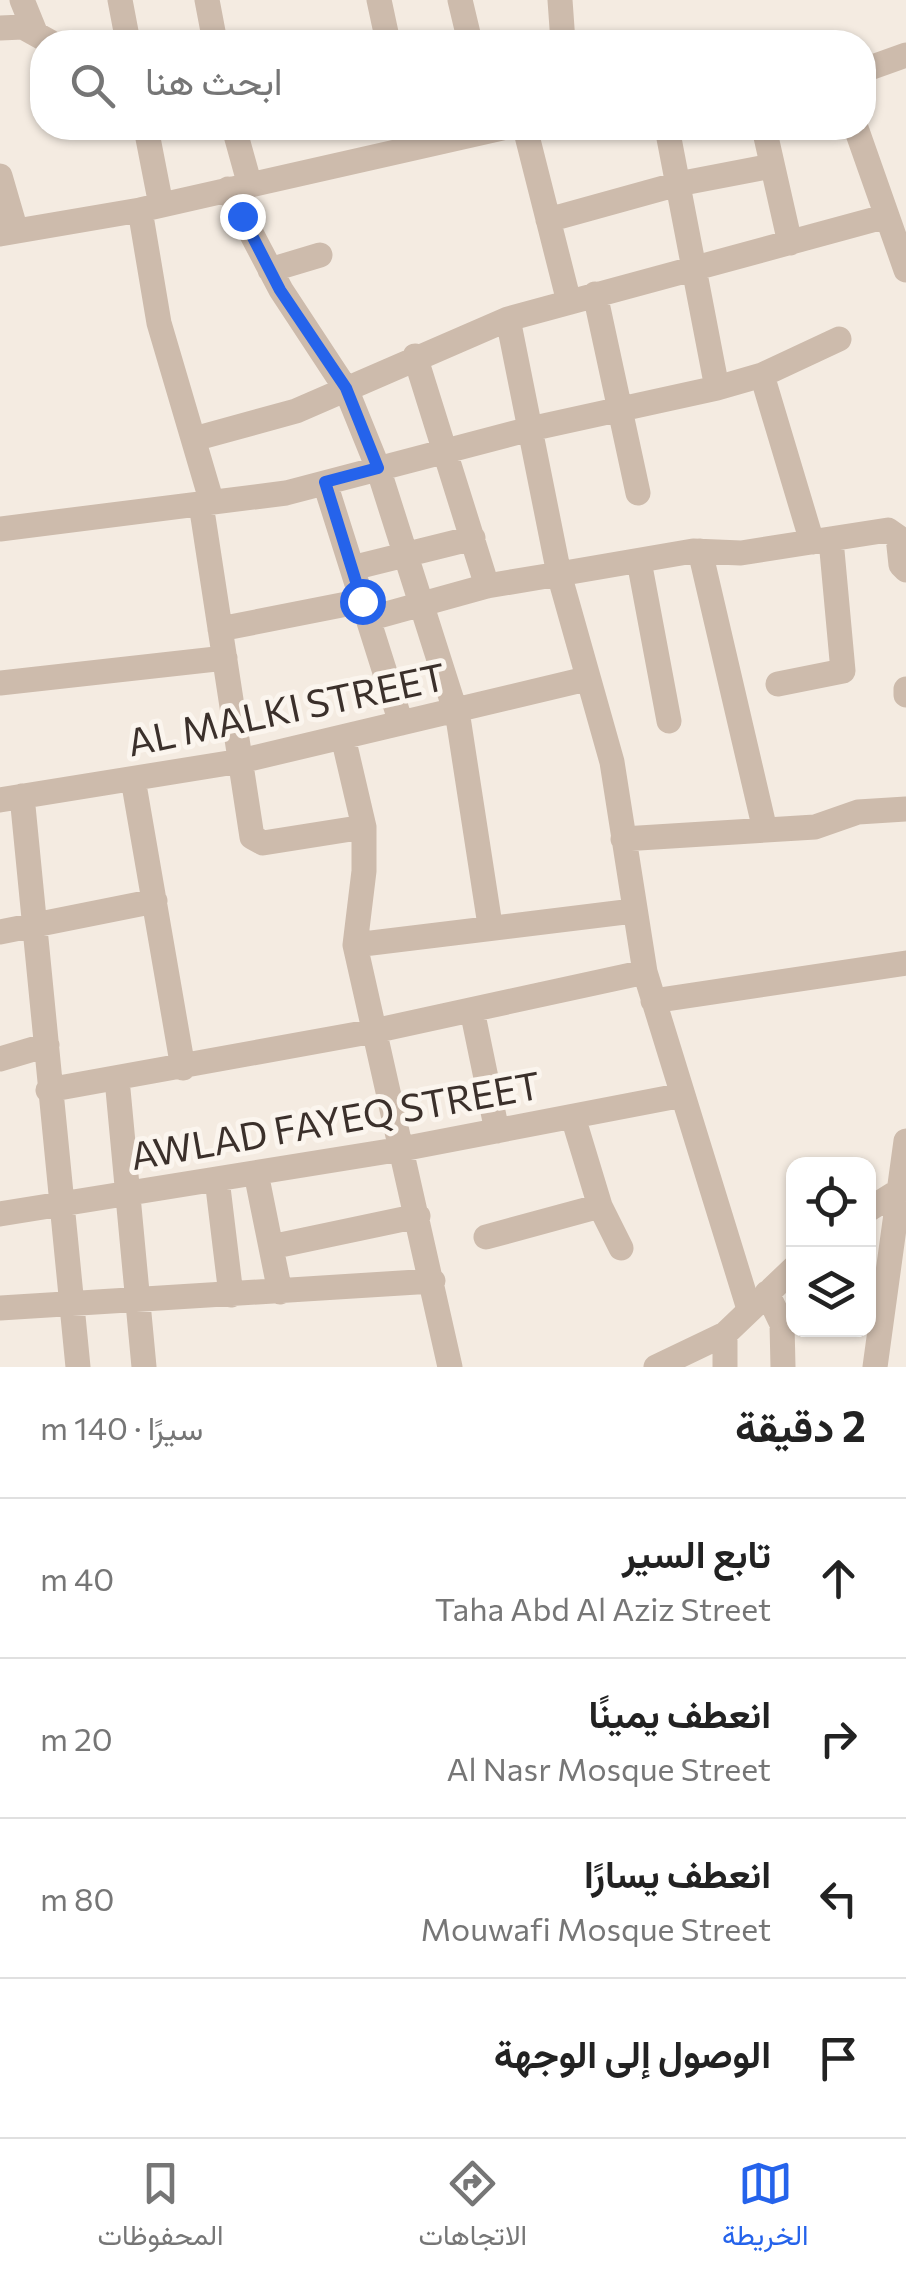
<!DOCTYPE html>
<html lang="ar">
<meta charset="utf-8">
<style>
:root{--surface:#fff;--page:#f2f2f2;--text:#222;--muted:#767676;--line:#e0e0e0;--accent:#2563eb}
body{margin:0;font-family:Commissioner,Vazirmatn,sans-serif;background:var(--page);color:var(--text);direction:rtl}
.controls{position:absolute;right:30px;bottom:30px;display:grid;overflow:hidden;border-radius:20px;box-shadow:0 2px 8px #0004}
.controls button{width:90px;height:90px;display:grid;place-items:center;padding:0;border:0;border-bottom:2px solid var(--line);background:var(--surface);color:var(--text);font:50px sans-serif}
.stop{position:absolute;width:30px;height:30px;margin:-22px;border:8px solid #2563eb;border-radius:50%;background:#fff}
.stop.end{background:#2563eb;border-color:#fff;box-shadow:0 2px 10px #0008}
.list{margin:0;padding:0;list-style:none}
h2{display:flex;justify-content:space-between;align-items:center;height:130px;margin:0;padding:0 40px;font-size:42px}
h2 small{font-size:32px;font-weight:400;color:var(--muted)}
.list li{display:grid;grid-template-columns:65px 1fr auto;gap:30px;align-items:center;box-sizing:border-box;height:160px;padding:0 40px;border-top:2px solid var(--line)}
.list b{display:block;font-size:38px;white-space:nowrap}
.list p{margin:0;font-size:32px;white-space:nowrap;color:var(--muted)}
.list em{font-size:32px;font-style:normal;color:var(--muted)}
.icon{flex:none;width:55px;height:55px;fill:none;stroke:currentColor;stroke-width:2;stroke-linecap:round;stroke-linejoin:round}
.map{position:relative;flex:none;width:906px;height:1367px;overflow:hidden;direction:ltr}
.search{position:absolute;background:var(--surface);box-shadow:0 2px 8px #0004;left:30px;right:30px;top:30px;height:110px;display:flex;align-items:center;gap:25px;box-sizing:border-box;padding:0 35px;border-radius:40px;color:var(--muted);font-size:38px}
.sheet{height:770px;background:var(--surface)}
nav{display:flex;justify-content:space-around;align-items:center;box-sizing:border-box;height:140px;border-top:2px solid var(--line);background:var(--surface);font-size:28px;color:var(--muted)}
nav a{display:grid;justify-items:center;gap:5px}
nav .on{color:var(--accent)}
.map>svg:first-child{display:block}
.lines{fill:none;stroke-linecap:round;stroke-linejoin:round}
.minor{stroke:#cdbbac;stroke-width:25}
.route{stroke:#2563eb;stroke-width:12}
.labels{text-anchor:middle;dominant-baseline:central;stroke-width:10;stroke-linejoin:round;paint-order:stroke}
.street-label{font-size:38px;fill:#3b302b;stroke:#fbf5ee}
</style>
<div class="map">
<svg width="906" height="1367" viewBox="0 0 906 1367">
<rect width="100%" height="100%" fill="#f4ebe1"/>
<g class="lines">
<!-- minor -->
<path class="minor" d="M 22,0 L 35,32
M 120,0 L 128,42
M 207,0 L 215,42
M 379,0 L 388,42
M 460,0 L 470,42
M 560,0 L 563,42
M 0,28 L 23,27 L 50,42
M 864,70 L 906,55
M 146,128 L 161,205
M 234,128 L 249,182
M 525,128 L 569,302
M 667,128 L 717,388
M 764,128 L 790,243
M 856,128 L 906,270
M 0,176 L 16,231
M 228,189 L 281,290 L 346,389 L 378,468 L 455,710
M 140,210 L 159,323 L 212,503
M 548,220 L 678,184 L 772,166
M 0,234 L 140,210 L 502,128
M 270,270 L 320,255
M 595,294 L 638,493
M 508,319 L 559,574 L 612,762 L 645,972 L 749,1309
M 415,356 L 487,586
M 762,375 L 812,542
M 194,439 L 296,411 L 508,319 L 887,216
M 325,483 L 401,723
M 201,504 L 252,837 L 263,843 L 364,827
M 0,529 L 286,493 L 530,429 L 717,388 L 762,375 L 839,339
M 700,551 L 765,830
M 639,561 L 669,721
M 352,568 L 473,538
M 368,619 L 487,586 L 559,574 L 693,551 L 741,553 L 888,530 L 898,537 L 901,565 L 906,570
M 220,629 L 362,601
M 0,683 L 225,658
M 778,684 L 843,671 L 831,540
M 906,689 L 906,695
M 457,711 L 490,925
M 343,737 L 364,827 L 364,871 L 355,945 L 450,1367
M 133,779 L 183,1068
M 22,796 L 78,1367
M 0,800 L 241,761 L 586,679
M 623,839 L 815,827 L 858,812 L 906,809
M 0,932 L 155,901
M 355,945 L 633,911
M 653,1001 L 906,963
M 472,1010 L 497,1131
M 0,1059 L 47,1045
M 117,1079 L 144,1367
M 48,1090 L 374,1031 L 645,972
M 573,1117 L 600,1206 L 621,1248
M 256,1173 L 280,1292
M 217,1179 L 231,1295
M 868,1210 L 900,1190
M 0,1214 L 402,1149 L 683,1095
M 486,1237 L 600,1206
M 271,1247 L 418,1216
M 767,1293 L 782,1324 L 783,1367
M 0,1308 L 433,1281
M 725,1334 L 725,1367
M 656,1367 L 725,1334 L 794,1268
M 875,1367 L 906,1141"/>
</g>
<g class="lines">
<!-- route -->
<path class="route" d="M 242,216 L 280,290 L 346,388 L 378,468 L 325,482 L 362,601"/>
</g>
<g class="labels">
<!-- street labels -->
<g class="street-label">
<text transform="translate(286 708) rotate(-12)">AL MALKI STREET</text>
<text transform="translate(335 1119) rotate(-10)">AWLAD FAYEQ STREET</text>
</g>
</g>
</svg>
<div class="controls">
<button><svg class="icon" aria-label="locate" viewBox="0 0 24 24"><circle cx="12" cy="12" r="6"/><path d="M12 2v4M12 18v4M2 12h4M18 12h4"/></svg></button>
<button><svg class="icon" aria-label="layers" viewBox="0 0 24 24"><path d="M12 4l9 5-9 5-9-5zM3 14l9 5 9-5"/></svg></button>
</div>
<div class="stop" style="left:362px;top:601px"></div>
<div class="stop end" style="left:242px;top:216px"></div>
<div class="search"><svg class="icon" aria-label="search" viewBox="0 0 24 24"><circle cx="10" cy="10" r="6"/><path d="M15 15l6 6"/></svg>ابحث هنا</div>
</div>
<section class="sheet">
<h2>2 دقيقة<small>سيرًا · 140 m</small></h2>
<ul class="list">
<li><svg class="icon" aria-label="ahead" viewBox="0 0 24 24"><path d="M12 20V5M6 11l6-6 6 6"/></svg><div><b>تابع السير</b><p>Taha Abd Al Aziz Street</p></div><em>40 m</em></li>
<li><svg class="icon" aria-label="right" viewBox="0 0 24 24"><path d="M7 20v-9h11M14 6l5 5-5 5"/></svg><div><b>انعطف يمينًا</b><p>Al Nasr Mosque Street</p></div><em>20 m</em></li>
<li><svg class="icon" aria-label="left" viewBox="0 0 24 24"><path d="M17 20v-9H6M10 6l-5 5 5 5"/></svg><div><b>انعطف يسارًا</b><p>Mouwafi Mosque Street</p></div><em>80 m</em></li>
<li><svg class="icon" aria-label="arrive" viewBox="0 0 24 24"><path d="M6 21V4h12l-3 4 3 4H6"/></svg><div><b>الوصول إلى الوجهة</b></div></li>
</ul>
</section>
<nav>
<a class="on"><svg class="icon" aria-label="map" viewBox="0 0 24 24"><path d="M3 6l6-2 6 2 6-2v14l-6 2-6-2-6 2zM9 4v14M15 6v14"/></svg>الخريطة</a>
<a><svg class="icon" aria-label="directions" viewBox="0 0 24 24"><path d="M12 3l9 9-9 9-9-9zM9 14v-3h6M13 9l2 2-2 2"/></svg>الاتجاهات</a>
<a><svg class="icon" aria-label="saved" viewBox="0 0 24 24"><path d="M7 4h10v16l-5-4-5 4z"/></svg>المحفوظات</a>
</nav>
